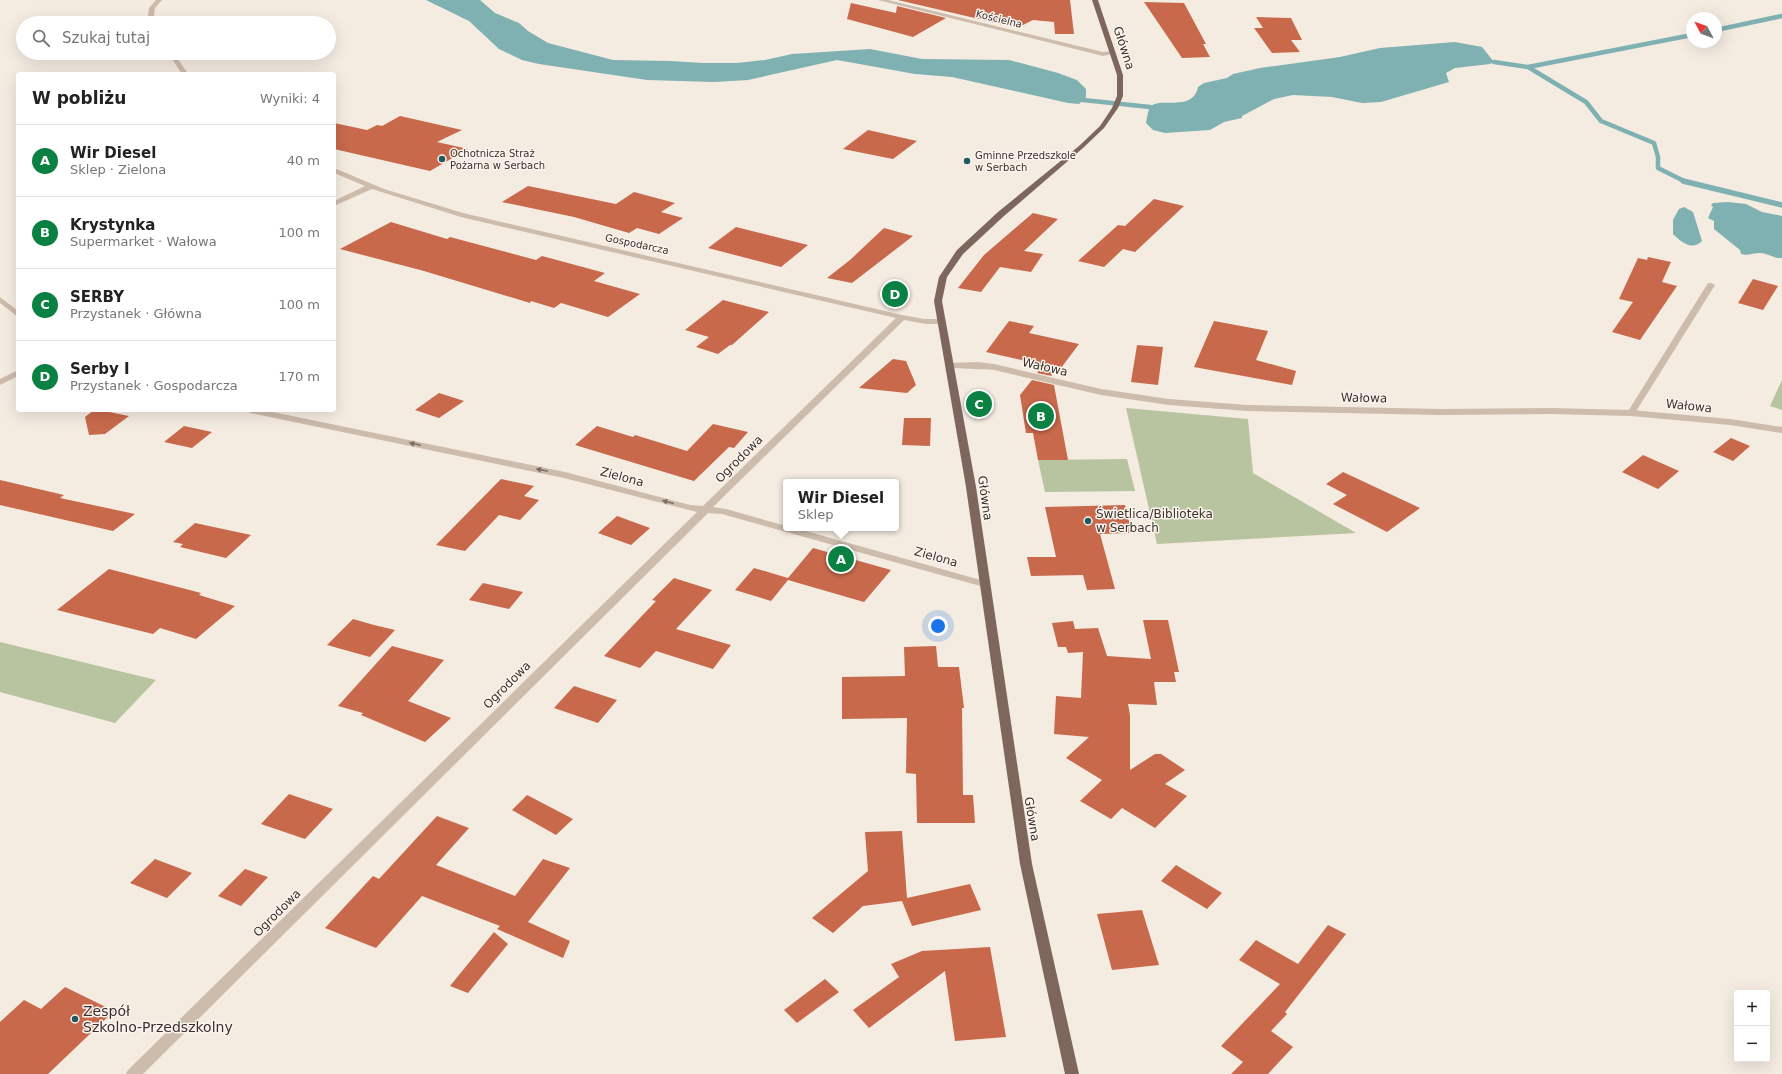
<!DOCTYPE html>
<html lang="pl">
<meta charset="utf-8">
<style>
:root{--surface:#fff;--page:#f2f2f2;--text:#222;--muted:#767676;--line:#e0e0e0;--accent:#0b8043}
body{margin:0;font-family:"DejaVu Sans",sans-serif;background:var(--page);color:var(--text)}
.controls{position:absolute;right:12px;bottom:12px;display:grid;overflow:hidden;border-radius:4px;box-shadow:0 4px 16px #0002}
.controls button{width:36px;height:36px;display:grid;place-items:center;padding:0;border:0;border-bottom:1px solid var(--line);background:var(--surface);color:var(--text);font:20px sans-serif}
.compass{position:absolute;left:1686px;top:12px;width:36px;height:36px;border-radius:50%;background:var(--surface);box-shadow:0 4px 16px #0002;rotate:311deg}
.you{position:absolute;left:938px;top:626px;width:14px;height:14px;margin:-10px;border:3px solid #fff;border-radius:50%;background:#1a73e8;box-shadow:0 0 0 6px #1a73e833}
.badge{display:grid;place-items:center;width:26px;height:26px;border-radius:50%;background:var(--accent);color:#fff;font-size:13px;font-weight:700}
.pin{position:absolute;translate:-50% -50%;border:2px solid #fff;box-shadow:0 1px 4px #0006}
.popup{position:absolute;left:783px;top:479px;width:116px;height:52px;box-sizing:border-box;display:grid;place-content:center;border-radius:4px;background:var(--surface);filter:drop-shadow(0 1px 3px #0005);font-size:13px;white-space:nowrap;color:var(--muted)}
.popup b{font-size:15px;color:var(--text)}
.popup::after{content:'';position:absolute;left:50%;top:100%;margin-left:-8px;border:8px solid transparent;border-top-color:var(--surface)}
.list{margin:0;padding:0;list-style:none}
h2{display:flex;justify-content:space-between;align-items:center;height:52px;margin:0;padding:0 16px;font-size:17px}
h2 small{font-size:13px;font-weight:400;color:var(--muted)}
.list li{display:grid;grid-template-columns:26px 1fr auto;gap:12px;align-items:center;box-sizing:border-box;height:72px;padding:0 16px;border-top:1px solid var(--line)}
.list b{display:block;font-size:15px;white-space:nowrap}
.list p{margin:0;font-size:13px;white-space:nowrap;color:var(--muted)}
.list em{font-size:13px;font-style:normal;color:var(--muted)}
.icon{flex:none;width:22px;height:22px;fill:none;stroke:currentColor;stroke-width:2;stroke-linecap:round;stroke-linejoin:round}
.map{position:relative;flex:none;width:1782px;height:1074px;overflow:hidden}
.search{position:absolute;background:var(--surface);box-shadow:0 4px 16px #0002;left:16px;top:16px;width:320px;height:44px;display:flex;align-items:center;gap:10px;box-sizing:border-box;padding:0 14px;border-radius:22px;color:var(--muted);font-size:15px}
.panel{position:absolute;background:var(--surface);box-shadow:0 4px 16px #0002;left:16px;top:72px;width:320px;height:340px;border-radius:4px}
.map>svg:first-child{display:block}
.green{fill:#b8c4a0}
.water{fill:#7fb0b2}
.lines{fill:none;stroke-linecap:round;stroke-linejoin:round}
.stream-far1{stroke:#7fb0b2;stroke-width:4.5}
.stream{stroke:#7fb0b2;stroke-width:5.5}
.building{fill:#c8694b}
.service{fill:#cdbbac;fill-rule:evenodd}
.minor{fill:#cdbbac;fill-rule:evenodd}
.primary{fill:#7d675c;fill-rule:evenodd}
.oneway{fill:#7d6f65}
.poi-dot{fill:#1f5a5e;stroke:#fbf5ee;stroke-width:1.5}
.labels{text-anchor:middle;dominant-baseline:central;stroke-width:3;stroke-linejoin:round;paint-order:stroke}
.far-street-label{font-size:10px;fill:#3b302b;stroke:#fbf5ee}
.far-poi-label{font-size:10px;fill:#3b302b;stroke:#fbf5ee;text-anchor:start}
.street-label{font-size:12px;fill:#3b302b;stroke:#fbf5ee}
.poi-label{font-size:12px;fill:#3b302b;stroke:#fbf5ee;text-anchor:start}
.near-poi-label{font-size:14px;fill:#3b302b;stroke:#fbf5ee;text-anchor:start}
</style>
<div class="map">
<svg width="1782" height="1074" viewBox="0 0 1782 1074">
<rect width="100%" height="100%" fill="#f4ebe1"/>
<!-- green -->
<path class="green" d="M 1782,380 L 1782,410 L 1770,406 Z
M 1126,408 L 1248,419 L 1253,473 L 1356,533 L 1157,544 Z
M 1127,459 L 1135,491 L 1045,492 L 1038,460 Z
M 0,642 L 156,680 L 115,723 L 0,692 Z"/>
<!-- water -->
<path class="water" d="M 426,0 L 480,0 L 495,13 L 519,23 L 528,31 L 548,43 L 613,60 L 670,61 L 703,63 L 737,63 L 765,60 L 792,54 L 870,49 L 922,59 L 1009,60 L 1058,73 L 1077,80 L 1086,89 L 1086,97 L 1079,104 L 1068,103 L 952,77 L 915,74 L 837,60 L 748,80 L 714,82 L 647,80 L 539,64 L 522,60 L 499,49 L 469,21 Z
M 1455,42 L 1482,47 L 1494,62 L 1490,64 L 1455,68 L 1446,73 L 1449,82 L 1381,102 L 1362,103 L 1332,97 L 1293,95 L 1274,99 L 1242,116 L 1242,118 L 1224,122 L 1210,130 L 1165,133 L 1153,130 L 1146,123 C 1147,118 1148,111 1150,107 C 1158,96 1193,113 1198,87 L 1204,83 L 1227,78 L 1233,74 L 1260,68 L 1340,57 L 1380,48 Z
M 1728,202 L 1746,204 L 1762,212 L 1782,216 L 1782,258 C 1774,259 1768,253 1760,253 C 1753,253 1748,256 1741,254 L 1740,250 L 1714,229 L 1714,221 L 1708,218 L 1713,207 L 1711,205 L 1713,203 Z
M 1684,207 L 1693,212 L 1702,241 C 1692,251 1681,242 1673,234 L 1673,220 L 1679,209 Z"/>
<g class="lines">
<!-- stream-far1 -->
<path class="stream-far1" d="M 1716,30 L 1782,16
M 1494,62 L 1528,67 L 1586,102 L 1601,121 L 1654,143 L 1658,157 L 1658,168 L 1686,182
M 1528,67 L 1692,35
M 1083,100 L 1150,107"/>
<!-- stream -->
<path class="stream" d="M 1683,181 L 1782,205"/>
</g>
<!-- building -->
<path class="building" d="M 898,0 L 1070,0 L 1074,34 L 1055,34 L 1054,22 L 1033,20 L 1017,28 Z
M 1144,2 L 1184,3 L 1206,44 L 1203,44 L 1210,57 L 1182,58 Z
M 851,3 L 896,13 L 897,6 L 946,18 L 913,37 L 847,19 Z
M 1256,17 L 1291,18 L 1302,40 L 1291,40 L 1300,52 L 1272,53 L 1254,28 L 1263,28 Z
M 400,116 L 462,130 L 437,142 L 468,149 L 430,171 L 334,149 L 334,123 L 367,130 L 377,125 L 382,126 Z
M 868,130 L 917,141 L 893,159 L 843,149 Z
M 528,186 L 616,204 L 634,192 L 675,203 L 661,212 L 683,218 L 659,234 L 637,228 L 629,233 L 574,217 L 502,202 Z
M 1154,199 L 1184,206 L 1135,252 L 1123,249 L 1104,267 L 1078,261 L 1118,225 L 1125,226 Z
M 1033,213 L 1058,219 L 1024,251 L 1043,254 L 1031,272 L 1000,267 L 981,292 L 958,288 L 984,255 Z
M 391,222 L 447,239 L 450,237 L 536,260 L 542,256 L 605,273 L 594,281 L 640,294 L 608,317 L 561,303 L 554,308 L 531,301 L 530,303 L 424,271 L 340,249 Z
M 736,227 L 808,245 L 781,267 L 708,248 Z
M 884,228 L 913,236 L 852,283 L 827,278 L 850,260 Z
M 1648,257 L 1671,262 L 1662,282 L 1677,286 L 1640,340 L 1612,332 L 1633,302 L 1619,299 L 1638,258 L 1647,260 Z
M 1753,279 L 1778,286 L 1763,310 L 1738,303 Z
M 723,300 L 769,312 L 732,345 L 730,345 L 718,354 L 696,347 L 709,337 L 685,330 Z
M 1009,321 L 1034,326 L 1029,333 L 1079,344 L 1061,368 L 1050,366 L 1052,376 L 1037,373 L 1043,365 L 986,352 Z
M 1214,321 L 1268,331 L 1256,360 L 1296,371 L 1292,385 L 1194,367 Z
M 1137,345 L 1163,347 L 1158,385 L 1131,382 Z
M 893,359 L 906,361 L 916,385 L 907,393 L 859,388 Z
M 1032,380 L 1054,385 L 1068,460 L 1038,460 L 1033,433 L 1026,433 L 1020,395 Z
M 439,393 L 464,401 L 439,418 L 415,410 Z
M 94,410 L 109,410 L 109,412 L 129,416 L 105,434 L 89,435 L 85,417 Z
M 904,418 L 931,418 L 930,446 L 902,445 Z
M 713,424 L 748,432 L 734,448 L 729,447 L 694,481 L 575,445 L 597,426 L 633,437 L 635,435 L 687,451 Z
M 184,426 L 212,432 L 192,448 L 164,442 Z
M 1731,438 L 1750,446 L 1733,461 L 1713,452 Z
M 1643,455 L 1679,471 L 1658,489 L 1622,472 Z
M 1343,472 L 1420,508 L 1387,532 L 1333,504 L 1347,495 L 1326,484 Z
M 501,479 L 534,486 L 524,496 L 539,500 L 520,520 L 499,515 L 465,551 L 436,545 Z
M 0,480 L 64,495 L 60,498 L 135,514 L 113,531 L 0,505 Z
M 1125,505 L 1132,533 L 1100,534 L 1115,589 L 1087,590 L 1083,575 L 1031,576 L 1027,557 L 1056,557 L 1045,507 Z
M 617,516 L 650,528 L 631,545 L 598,533 Z
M 195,523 L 251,535 L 226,558 L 180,547 L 183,544 L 173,542 Z
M 813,548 L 891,570 L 864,602 L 788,580 L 771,601 L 735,590 L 754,568 L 788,578 Z
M 109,569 L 201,593 L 199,595 L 235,606 L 196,639 L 160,628 L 153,634 L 57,610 Z
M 674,578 L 712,590 L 676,629 L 731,645 L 713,669 L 656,651 L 640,668 L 604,656 L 656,601 L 652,600 Z
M 483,583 L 523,592 L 509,609 L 469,600 Z
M 353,619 L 374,625 L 395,630 L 370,657 L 327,645 Z
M 1143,620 L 1168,620 L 1179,672 L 1174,672 L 1176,682 L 1154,682 L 1157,705 L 1128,704 L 1130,715 L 1130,770 L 1155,754 L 1161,754 L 1185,770 L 1165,784 L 1187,796 L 1155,828 L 1122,808 L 1111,819 L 1080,801 L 1102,780 L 1066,758 L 1089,737 L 1054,734 L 1056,696 L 1081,698 L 1083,652 L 1068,653 L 1066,647 L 1058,647 L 1052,623 L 1073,621 L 1075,629 L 1098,628 L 1107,656 L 1151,659 Z
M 392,646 L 444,660 L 408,701 L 451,718 L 425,742 L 361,715 L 363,713 L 338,706 Z
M 936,646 L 938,667 L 959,667 L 964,708 L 962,708 L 963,795 L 973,795 L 975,823 L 917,823 L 916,774 L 906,773 L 907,718 L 842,719 L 842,677 L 905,676 L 904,647 Z
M 574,686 L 617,700 L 598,723 L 554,708 Z
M 289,794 L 333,809 L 305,839 L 261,824 Z
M 527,795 L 573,819 L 556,835 L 512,810 Z
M 437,816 L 469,828 L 436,865 L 515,896 L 543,859 L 570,868 L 528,922 L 570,941 L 563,958 L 497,929 L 500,926 L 422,896 L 376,948 L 325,928 L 373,876 L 379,879 Z
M 902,831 L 907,898 L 970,884 L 981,910 L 912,926 L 902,901 L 863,906 L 833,933 L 812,918 L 868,871 L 865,832 Z
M 155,859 L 192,873 L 167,898 L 130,883 Z
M 1176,865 L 1222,893 L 1207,909 L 1161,881 Z
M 245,869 L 268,877 L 241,906 L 218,896 Z
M 1142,910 L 1159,965 L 1112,970 L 1097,914 Z
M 1328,925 L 1346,934 L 1285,1012 L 1287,1014 L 1271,1031 L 1293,1047 L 1268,1074 L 1231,1074 L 1243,1062 L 1221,1046 L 1280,984 L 1239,960 L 1256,940 L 1298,964 Z
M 494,932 L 508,944 L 468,993 L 450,986 Z
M 990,947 L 1006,1037 L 955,1041 L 945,971 L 869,1028 L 853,1010 L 899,977 L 891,964 L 922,951 Z
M 825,979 L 839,992 L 797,1023 L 784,1010 Z
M 65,987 L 114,1011 L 48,1074 L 0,1074 L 0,1022 L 24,1000 L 41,1009 Z"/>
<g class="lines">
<!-- service -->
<path class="service" d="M 1708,283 L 1711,283 L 1715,285 L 1635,413 L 1634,415 L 1628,415 L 1627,413 Z"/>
<!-- minor -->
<path class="minor" d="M 156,0 L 162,0 L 155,8 L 153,23 L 147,23 L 149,8 Z
M 878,0 L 888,0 L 1103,52 L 1113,51 L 1116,53 L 1103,56 Z
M 168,53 L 174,53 L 188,74 L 182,74 Z
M 334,168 L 384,189 L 463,213 L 902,315 L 924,319 L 943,319 L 943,323 C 930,326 916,322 904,320 L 713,507 L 726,509 L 786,526 L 786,528 L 795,528 L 988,582 L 989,584 L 984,587 L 722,514 L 708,513 L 143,1074 L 126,1074 L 128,1070 L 697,512 L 564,478 L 250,413 L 246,410 L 263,410 L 565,472 L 690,505 L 703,506 L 896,318 L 461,217 L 372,189 L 334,206 L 334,201 L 365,186 L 334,173 Z
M 0,297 L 18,311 L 18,317 L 0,303 Z
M 977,362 L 994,364 L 1101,389 L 1169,399 L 1247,405 L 1441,409 L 1551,408 L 1631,410 L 1730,419 L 1782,427 L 1782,433 L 1730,425 L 1631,416 L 1551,414 L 1441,415 L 1247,411 L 1169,405 L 1101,395 L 994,370 C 985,369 948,369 945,366 L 949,363 Z
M 18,370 L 18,376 L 0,385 L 0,379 Z"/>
<!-- primary -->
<path class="primary" d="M 1092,0 L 1098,0 L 1123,75 L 1123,96 L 1118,108 L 1104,128 L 1083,148 L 1004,216 L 963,254 L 947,277 L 942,301 L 976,487 L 1032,864 L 1079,1074 L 1065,1074 L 1020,864 L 966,487 L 934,301 L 939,277 L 957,250 L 998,212 L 1079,146 L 1100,126 L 1112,108 L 1117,96 L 1117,75 Z"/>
</g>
<!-- one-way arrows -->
<defs><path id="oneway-solid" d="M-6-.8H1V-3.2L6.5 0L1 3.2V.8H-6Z"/></defs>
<g class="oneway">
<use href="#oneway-solid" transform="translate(415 444) rotate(-168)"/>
<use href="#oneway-solid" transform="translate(542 470) rotate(-168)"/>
<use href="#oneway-solid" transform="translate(668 502) rotate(-165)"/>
</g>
<!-- markers -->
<g class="poi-dot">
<circle cx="442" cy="159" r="4"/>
<circle cx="967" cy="161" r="4"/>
<circle cx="1088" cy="521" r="4"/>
<circle cx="75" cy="1019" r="4"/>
</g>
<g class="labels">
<!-- far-street labels -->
<g class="far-street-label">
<text transform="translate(999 19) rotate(14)">Kościelna</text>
<text transform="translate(637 244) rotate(12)">Gospodarcza</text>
</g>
<!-- far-poi labels -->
<g class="far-poi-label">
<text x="450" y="153">Ochotnicza Straż<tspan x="450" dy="12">Pożarna w Serbach</tspan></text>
<text x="975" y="155">Gminne Przedszkole<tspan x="975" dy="12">w Serbach</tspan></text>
</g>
<!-- street labels -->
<g class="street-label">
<text transform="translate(1124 48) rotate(72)">Główna</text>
<text transform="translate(1045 367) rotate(13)">Wałowa</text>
<text transform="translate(1364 398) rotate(1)">Wałowa</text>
<text transform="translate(1689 406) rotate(6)">Wałowa</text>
<text transform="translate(739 459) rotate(-45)">Ogrodowa</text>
<text transform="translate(622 477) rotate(15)">Zielona</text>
<text transform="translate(985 498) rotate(82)">Główna</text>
<text transform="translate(936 557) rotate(16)">Zielona</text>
<text transform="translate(507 685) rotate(-45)">Ogrodowa</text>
<text transform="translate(1032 819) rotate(81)">Główna</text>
<text transform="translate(277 913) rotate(-45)">Ogrodowa</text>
</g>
<!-- poi labels -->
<g class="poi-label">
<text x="1096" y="514">Świetlica/Biblioteka<tspan x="1096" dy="14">w Serbach</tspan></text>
</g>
<!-- near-poi labels -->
<g class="near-poi-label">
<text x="83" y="1011">Zespół<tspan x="83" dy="16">Szkolno-Przedszkolny</tspan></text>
</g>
</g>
</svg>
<div class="controls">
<button>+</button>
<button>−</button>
</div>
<svg class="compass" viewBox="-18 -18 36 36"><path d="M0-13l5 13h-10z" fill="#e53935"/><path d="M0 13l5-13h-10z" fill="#767676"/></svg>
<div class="you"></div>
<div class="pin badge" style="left:841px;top:559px">A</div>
<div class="popup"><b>Wir Diesel</b>Sklep</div>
<div class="pin badge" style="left:1041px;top:416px">B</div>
<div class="pin badge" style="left:979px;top:404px">C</div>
<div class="pin badge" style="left:895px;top:294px">D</div>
<div class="search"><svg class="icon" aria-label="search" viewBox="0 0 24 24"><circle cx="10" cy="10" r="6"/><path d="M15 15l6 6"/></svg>Szukaj tutaj</div>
<section class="panel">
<h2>W pobliżu<small>Wyniki: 4</small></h2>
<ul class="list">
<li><span class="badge">A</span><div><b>Wir Diesel</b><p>Sklep · Zielona</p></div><em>40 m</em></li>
<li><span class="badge">B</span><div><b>Krystynka</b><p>Supermarket · Wałowa</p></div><em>100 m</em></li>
<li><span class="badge">C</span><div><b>SERBY</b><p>Przystanek · Główna</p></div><em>100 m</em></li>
<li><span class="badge">D</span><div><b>Serby I</b><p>Przystanek · Gospodarcza</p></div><em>170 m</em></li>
</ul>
</section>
</div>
